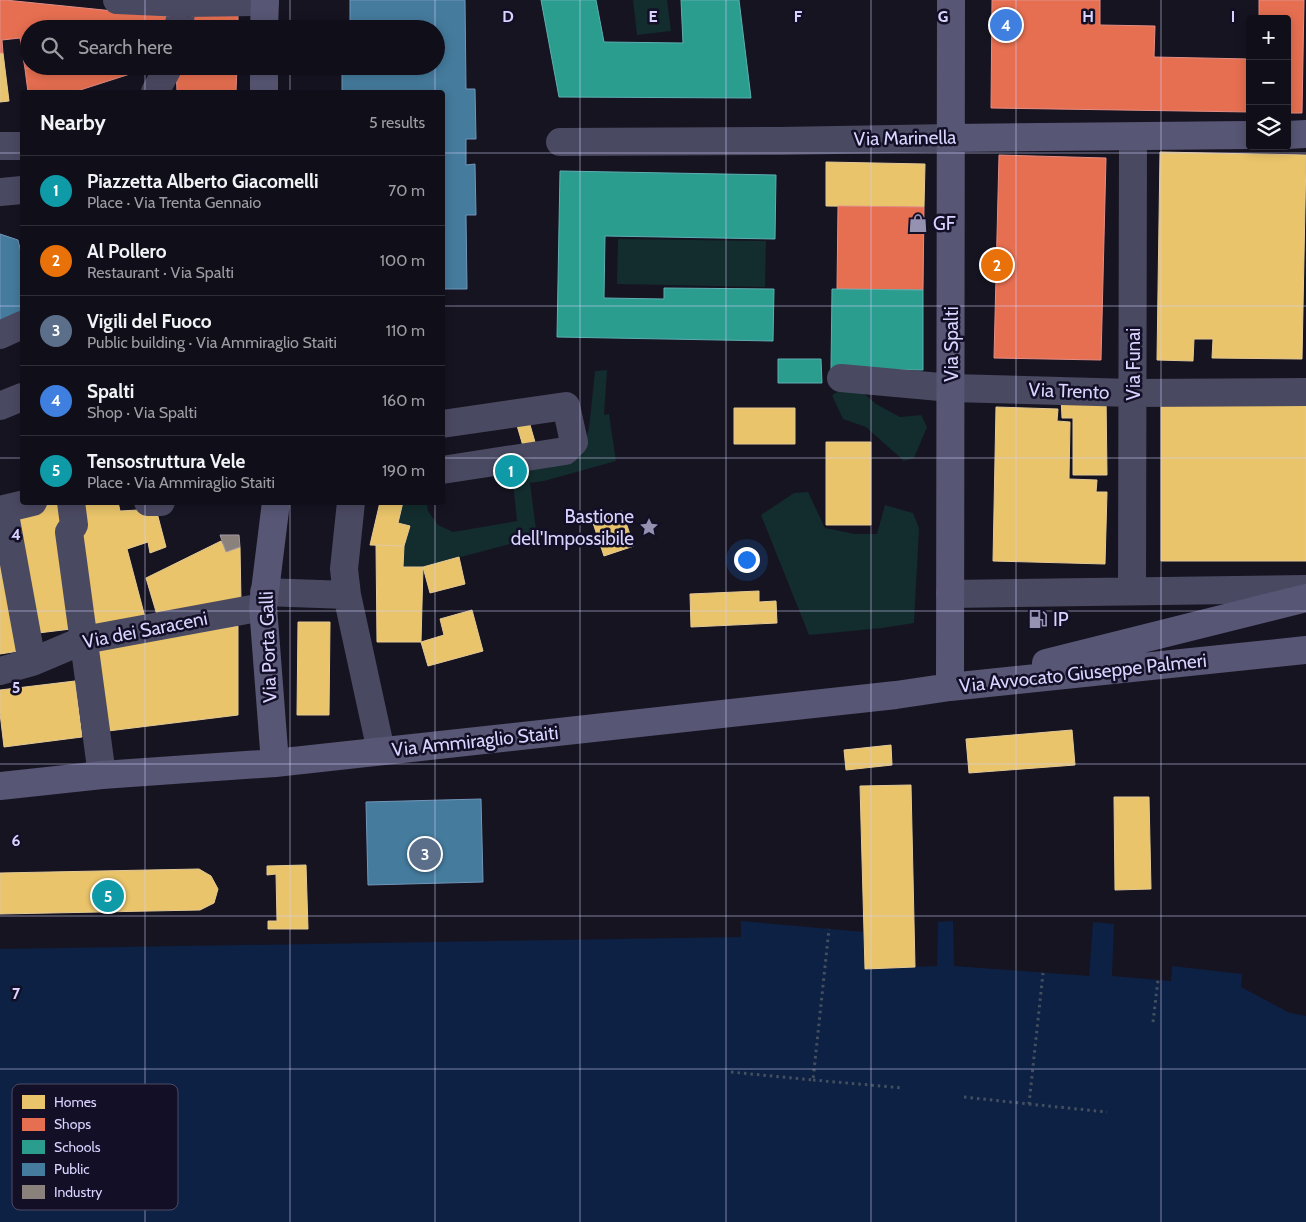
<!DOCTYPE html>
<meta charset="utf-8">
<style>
:root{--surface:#100f19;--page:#1e1d26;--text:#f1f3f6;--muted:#9c9ca2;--line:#302f38;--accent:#8c9099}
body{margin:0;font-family:Cabin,sans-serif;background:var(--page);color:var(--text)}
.controls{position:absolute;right:15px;top:15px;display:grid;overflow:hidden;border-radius:5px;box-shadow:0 2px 12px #0003}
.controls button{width:45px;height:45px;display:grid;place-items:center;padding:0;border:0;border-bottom:1px solid var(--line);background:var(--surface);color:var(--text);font:25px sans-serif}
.you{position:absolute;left:746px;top:559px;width:18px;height:18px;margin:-12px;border:4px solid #fff;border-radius:50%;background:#1a73e8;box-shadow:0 0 0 8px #1a73e833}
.badge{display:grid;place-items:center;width:32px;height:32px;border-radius:50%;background:var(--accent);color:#fff;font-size:16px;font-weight:700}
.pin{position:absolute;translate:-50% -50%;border:2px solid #fff;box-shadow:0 1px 5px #0006}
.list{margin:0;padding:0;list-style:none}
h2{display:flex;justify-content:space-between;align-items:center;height:65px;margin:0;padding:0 20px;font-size:21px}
h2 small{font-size:16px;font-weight:400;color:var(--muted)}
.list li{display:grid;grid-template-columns:32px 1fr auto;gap:15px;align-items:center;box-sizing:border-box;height:70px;padding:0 20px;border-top:1px solid var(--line)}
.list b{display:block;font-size:19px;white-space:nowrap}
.list p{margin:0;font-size:16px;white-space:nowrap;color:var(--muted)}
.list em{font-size:16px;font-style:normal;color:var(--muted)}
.icon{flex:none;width:28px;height:28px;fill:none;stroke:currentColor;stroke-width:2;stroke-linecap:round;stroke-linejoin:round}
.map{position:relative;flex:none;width:1306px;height:1222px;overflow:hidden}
.search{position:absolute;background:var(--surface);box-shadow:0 2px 12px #0003;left:20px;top:20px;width:425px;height:55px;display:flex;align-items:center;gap:12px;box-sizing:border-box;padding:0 18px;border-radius:28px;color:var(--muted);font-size:19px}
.panel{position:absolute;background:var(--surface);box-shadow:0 2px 12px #0003;left:20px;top:90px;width:425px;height:415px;border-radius:5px}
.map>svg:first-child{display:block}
.green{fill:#132c2d}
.water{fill:#0d2144}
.homes{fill:#e9c46a;stroke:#e4c997}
.shops{fill:#e76f51;stroke:#e38d85}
.schools{fill:#2a9d8f;stroke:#5eaeb1}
.public{fill:#457b9d;stroke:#7196ba}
.industry{fill:#8a817c;stroke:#a29aa3}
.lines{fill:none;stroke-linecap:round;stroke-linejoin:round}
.path{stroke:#44505f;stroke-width:3;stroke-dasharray:2.5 4;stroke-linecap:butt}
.street{stroke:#4a4962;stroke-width:28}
.secondary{stroke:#575674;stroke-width:28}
.grid{fill:none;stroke:#d9d4ff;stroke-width:1;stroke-opacity:0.55}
.labels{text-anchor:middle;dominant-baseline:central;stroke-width:5;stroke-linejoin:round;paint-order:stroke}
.street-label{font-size:19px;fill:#d9d4ff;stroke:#130f26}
.poi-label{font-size:19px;fill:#d9d4ff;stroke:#130f26;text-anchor:start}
.key{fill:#130f26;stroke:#4e4a67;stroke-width:1}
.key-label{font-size:14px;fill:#d9d4ff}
.grid-label{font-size:16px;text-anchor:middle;font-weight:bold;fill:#d9d4ff;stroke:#130f26;stroke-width:5;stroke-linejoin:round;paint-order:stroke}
</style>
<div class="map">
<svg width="1306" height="1222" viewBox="0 0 1306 1222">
<rect width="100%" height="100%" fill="#161421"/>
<!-- green -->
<path class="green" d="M 633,0 L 667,0 L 671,31 L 637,35 Z
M 618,239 L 766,241 L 765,287 L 617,284 Z
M 607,370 L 604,415 L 609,414 L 616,461 L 544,481 L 530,483 L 537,537 L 423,567 L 403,567 L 404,546 L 410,526 L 398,523 L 403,502 L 427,503 L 428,511 L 438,525 L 453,532 L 517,521 L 513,482 L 518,474 L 577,455 L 585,443 L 589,428 L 595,371 Z
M 853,384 L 876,404 L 900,417 L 921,415 L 927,427 L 914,458 L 904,461 L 866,427 L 843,419 L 832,395 Z
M 808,492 L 825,528 L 855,534 L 877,534 L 885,505 L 913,513 L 919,528 L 914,623 L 882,628 L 809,635 L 761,515 L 794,493 Z"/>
<!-- water -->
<path class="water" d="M 741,921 L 864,932 L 865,969 L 937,966 L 938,922 L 953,921 L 954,966 L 1089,976 L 1093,922 L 1114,924 L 1112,976 L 1171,981 L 1172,966 L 1242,974 L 1241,987 L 1290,1013 L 1306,1016 L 1306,1222 L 0,1222 L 0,949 L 741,937 Z"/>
<!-- homes -->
<path class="homes" d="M 0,53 L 3,53 L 9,101 L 0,102 Z
M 1160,152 L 1306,155 L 1302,359 L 1212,358 L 1213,339 L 1194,339 L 1193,361 L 1157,360 Z
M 826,162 L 925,164 L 924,207 L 826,206 Z
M 1061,396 L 1106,396 L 1107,475 L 1073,475 L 1073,418 L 1062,418 Z
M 1161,404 L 1306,405 L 1306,561 L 1161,561 Z
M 996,407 L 1058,409 L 1057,421 L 1070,422 L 1069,479 L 1097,480 L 1096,492 L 1107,492 L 1105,564 L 993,561 Z
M 734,408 L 795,408 L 795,444 L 734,444 Z
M 528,418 L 535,442 L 523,446 L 516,422 Z
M 826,442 L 871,442 L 871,525 L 826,525 Z
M 66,502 L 71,522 L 58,524 L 71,629 L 30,634 L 9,513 Z
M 74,502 L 118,502 L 120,511 L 156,509 L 166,547 L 150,553 L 148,542 L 127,549 L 146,621 L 92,628 Z
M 380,502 L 403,502 L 398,523 L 410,526 L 404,546 L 370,545 Z
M 622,511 L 634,546 L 604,556 L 592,520 Z
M 0,518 L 25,650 L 0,654 Z
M 221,541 L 226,552 L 240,547 L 241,602 L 157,615 L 146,578 Z
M 376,545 L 404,546 L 403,567 L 423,567 L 421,642 L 377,642 Z
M 459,557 L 465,584 L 430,593 L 423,567 Z
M 759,591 L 759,602 L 776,601 L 777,623 L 691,627 L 690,594 Z
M 472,610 L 483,651 L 428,666 L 421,642 L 444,635 L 440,619 Z
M 298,622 L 330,622 L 329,715 L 297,715 Z
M 238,626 L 238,715 L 108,731 L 96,648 Z
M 75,681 L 82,737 L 4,747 L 0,713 L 0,690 Z
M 1072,730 L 1075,765 L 969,773 L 966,739 Z
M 891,745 L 892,765 L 846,770 L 844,750 Z
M 911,785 L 915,967 L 865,969 L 860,786 Z
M 1114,797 L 1149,797 L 1151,889 L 1115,890 Z
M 306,865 L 308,929 L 268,929 L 268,921 L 277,921 L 276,874 L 267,875 L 267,866 Z
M 199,869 L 211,876 L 218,889 L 214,903 L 200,910 L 0,914 L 0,873 Z"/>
<!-- shops -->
<path class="shops" d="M 0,0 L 5,0 L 173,17 L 170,29 L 29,29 L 29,66 L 37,66 L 25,69 L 20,38 L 2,40 L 3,53 L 0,53 Z
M 992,0 L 1100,0 L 1100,25 L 1155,26 L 1154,57 L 1250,59 L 1250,112 L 991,108 Z
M 1259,0 L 1304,0 L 1302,113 L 1287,113 L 1287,19 L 1259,19 Z
M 194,9 L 238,15 L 238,29 L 187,29 Z
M 37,66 L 47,66 L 50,75 L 61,72 L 59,66 L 128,66 L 130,74 L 74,92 L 28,92 L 25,69 Z
M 128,66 L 144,66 L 130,74 Z
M 176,66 L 237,66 L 236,92 L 177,92 Z
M 999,155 L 1106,158 L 1101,360 L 994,358 Z
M 838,206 L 924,207 L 923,290 L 837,289 Z"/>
<!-- schools -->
<path class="schools" d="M 541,0 L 596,0 L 604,42 L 683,43 L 681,0 L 739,0 L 751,98 L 559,97 Z
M 560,171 L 776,175 L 775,239 L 605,236 L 604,298 L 664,299 L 664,288 L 774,289 L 773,341 L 557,337 Z
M 832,289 L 923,290 L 923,370 L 831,369 Z
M 778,359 L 821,359 L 822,383 L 778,383 Z"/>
<!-- public -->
<path class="public" d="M 350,0 L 465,0 L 466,89 L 475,89 L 476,139 L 466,139 L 466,165 L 475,164 L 476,215 L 466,215 L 467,289 L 442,289 L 442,92 L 342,92 L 342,66 L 436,66 L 436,29 L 350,29 Z
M 0,234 L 18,240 L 22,257 L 22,311 L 20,321 L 0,328 Z
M 481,799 L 483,882 L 368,885 L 366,802 Z"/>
<!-- industry -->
<path class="industry" d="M 220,535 L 239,535 L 240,547 L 226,552 Z"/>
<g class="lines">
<!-- path -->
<path class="path" d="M 1153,1022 L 1158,980
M 731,1072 L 813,1080 L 829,929
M 813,1080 L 903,1088
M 964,1097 L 1029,1104 L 1043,973
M 1029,1104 L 1107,1112"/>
<!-- street -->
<path class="street" d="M 117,0 L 183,3 L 265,2
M 178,29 L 183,3
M 155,92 L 169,66
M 560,142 L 780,141 L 951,138
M 0,146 L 22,146
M 0,192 L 22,190
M 0,335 L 22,325
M 841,378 L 951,388 L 1132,393 L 1306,392
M 0,406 L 22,397
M 442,424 L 566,406 L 574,442 L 565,451 L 442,470
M 71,502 L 74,525 L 69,532 L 102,775
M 148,502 L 161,502
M 351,502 L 344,569 L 347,595 L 381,751
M 4,509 L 32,662
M 0,510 L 33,502
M 1132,591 L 1133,137
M 264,592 L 347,595
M 950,594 L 1306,589
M 0,671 L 32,662 L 84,640 L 263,607"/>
<!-- secondary -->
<path class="secondary" d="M 264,29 L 265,0
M 264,92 L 264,66
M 1287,135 L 1306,134
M 951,138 L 1250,135
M 1046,663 L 1306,598
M 950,687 L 951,0
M 275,763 L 263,607 L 276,502
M 0,786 L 102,775 L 275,763 L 896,695 L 950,687 L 1306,650"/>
</g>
<!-- grid -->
<path class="grid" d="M 145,0 L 145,29M 290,0 L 290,29M 435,0 L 435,29M 580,0 L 580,1222M 726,0 L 726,1222M 871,0 L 871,1222M 1016,0 L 1016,1222M 1161,0 L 1161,1222M 145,66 L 145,92M 290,66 L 290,92M 435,66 L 435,92M 0,153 L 22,153M 442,153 L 1306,153M 0,306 L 22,306M 442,306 L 1306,306M 0,458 L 22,458M 442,458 L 1306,458M 145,502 L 145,1222M 290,502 L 290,1222M 435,502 L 435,1222M 0,611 L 1306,611M 0,764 L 1306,764M 0,916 L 1306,916M 0,1069 L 1306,1069"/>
<!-- icons -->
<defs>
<g id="shop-bare" transform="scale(1.5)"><path d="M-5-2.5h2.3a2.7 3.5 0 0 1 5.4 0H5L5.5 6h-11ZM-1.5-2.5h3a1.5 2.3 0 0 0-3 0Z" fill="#9591b1" stroke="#130f26" stroke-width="2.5" paint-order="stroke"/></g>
<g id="sight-bare" transform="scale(1.5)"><path d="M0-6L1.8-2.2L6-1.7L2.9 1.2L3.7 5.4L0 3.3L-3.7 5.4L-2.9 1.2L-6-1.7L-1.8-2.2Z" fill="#9591b1" stroke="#130f26" stroke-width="2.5" paint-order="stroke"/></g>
<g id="fuel-bare" transform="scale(1.5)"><path d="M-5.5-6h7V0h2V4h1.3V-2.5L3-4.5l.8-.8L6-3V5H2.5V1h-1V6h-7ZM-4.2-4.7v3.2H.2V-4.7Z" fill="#9591b1" stroke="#130f26" stroke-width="2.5" paint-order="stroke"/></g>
</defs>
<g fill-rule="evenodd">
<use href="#shop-bare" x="918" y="223"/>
<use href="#sight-bare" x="649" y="527"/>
<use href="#fuel-bare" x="1038" y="619"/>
</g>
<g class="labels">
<!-- street labels -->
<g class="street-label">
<text transform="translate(905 138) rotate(-1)">Via Marinella</text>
<text transform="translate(951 344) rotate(-90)">Via Spalti</text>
<text transform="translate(1133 364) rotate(-90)">Via Funai</text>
<text transform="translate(1069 391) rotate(2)">Via Trento</text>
<text transform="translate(145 630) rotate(-11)">Via dei Saraceni</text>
<text transform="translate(268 647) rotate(-92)">Via Porta Galli</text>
<text transform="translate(1083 673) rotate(-6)">Via Avvocato Giuseppe Palmeri</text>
<text transform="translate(475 741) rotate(-6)">Via Ammiraglio Staiti</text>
</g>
<!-- poi labels -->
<g class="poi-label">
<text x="933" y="223">GF</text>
<text x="634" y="516" text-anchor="end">Bastione<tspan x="634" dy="22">dell'Impossibile</tspan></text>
<text x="1053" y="619">IP</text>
</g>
</g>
<!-- legend -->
<rect x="12" y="1084" width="166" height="126" rx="8" class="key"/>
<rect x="22" y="1095" width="23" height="14" fill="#e9c46a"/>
<rect x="22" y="1118" width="23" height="13" fill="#e76f51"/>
<rect x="22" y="1140" width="23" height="14" fill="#2a9d8f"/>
<rect x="22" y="1163" width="23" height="13" fill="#457b9d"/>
<rect x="22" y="1185" width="23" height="14" fill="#8a817c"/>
<g class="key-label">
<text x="54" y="1107">Homes</text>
<text x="54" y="1129">Shops</text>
<text x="54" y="1152">Schools</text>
<text x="54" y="1174">Public</text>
<text x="54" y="1197">Industry</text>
</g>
<g class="grid-label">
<text x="508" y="22">D</text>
<text x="653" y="22">E</text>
<text x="798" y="22">F</text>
<text x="943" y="22">G</text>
<text x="1088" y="22">H</text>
<text x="1233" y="22">I</text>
<text x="16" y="540">4</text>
<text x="16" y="693">5</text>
<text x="16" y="846">6</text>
<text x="16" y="999">7</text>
</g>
</svg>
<div class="controls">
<button>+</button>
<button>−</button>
<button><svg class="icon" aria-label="layers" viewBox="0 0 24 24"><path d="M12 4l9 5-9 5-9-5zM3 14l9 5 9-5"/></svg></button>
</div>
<div class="you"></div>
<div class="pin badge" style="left:511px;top:471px;background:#0f9aa8">1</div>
<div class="pin badge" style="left:997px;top:265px;background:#e8710a">2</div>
<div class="pin badge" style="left:425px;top:854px;background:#5c6f8a">3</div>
<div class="pin badge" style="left:1006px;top:25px;background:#3f7fe0">4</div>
<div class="pin badge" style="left:108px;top:896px;background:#0f9aa8">5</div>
<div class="search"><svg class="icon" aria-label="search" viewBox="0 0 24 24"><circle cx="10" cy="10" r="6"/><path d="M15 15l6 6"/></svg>Search here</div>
<section class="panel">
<h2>Nearby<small>5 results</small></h2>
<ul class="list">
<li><span class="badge" style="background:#0f9aa8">1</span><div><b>Piazzetta Alberto Giacomelli</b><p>Place · Via Trenta Gennaio</p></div><em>70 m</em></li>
<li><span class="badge" style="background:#e8710a">2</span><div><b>Al Pollero</b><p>Restaurant · Via Spalti</p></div><em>100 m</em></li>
<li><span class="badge" style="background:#5c6f8a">3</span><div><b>Vigili del Fuoco</b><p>Public building · Via Ammiraglio Staiti</p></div><em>110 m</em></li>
<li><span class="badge" style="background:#3f7fe0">4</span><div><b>Spalti</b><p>Shop · Via Spalti</p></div><em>160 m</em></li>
<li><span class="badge" style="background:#0f9aa8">5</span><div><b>Tensostruttura Vele</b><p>Place · Via Ammiraglio Staiti</p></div><em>190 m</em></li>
</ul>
</section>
</div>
